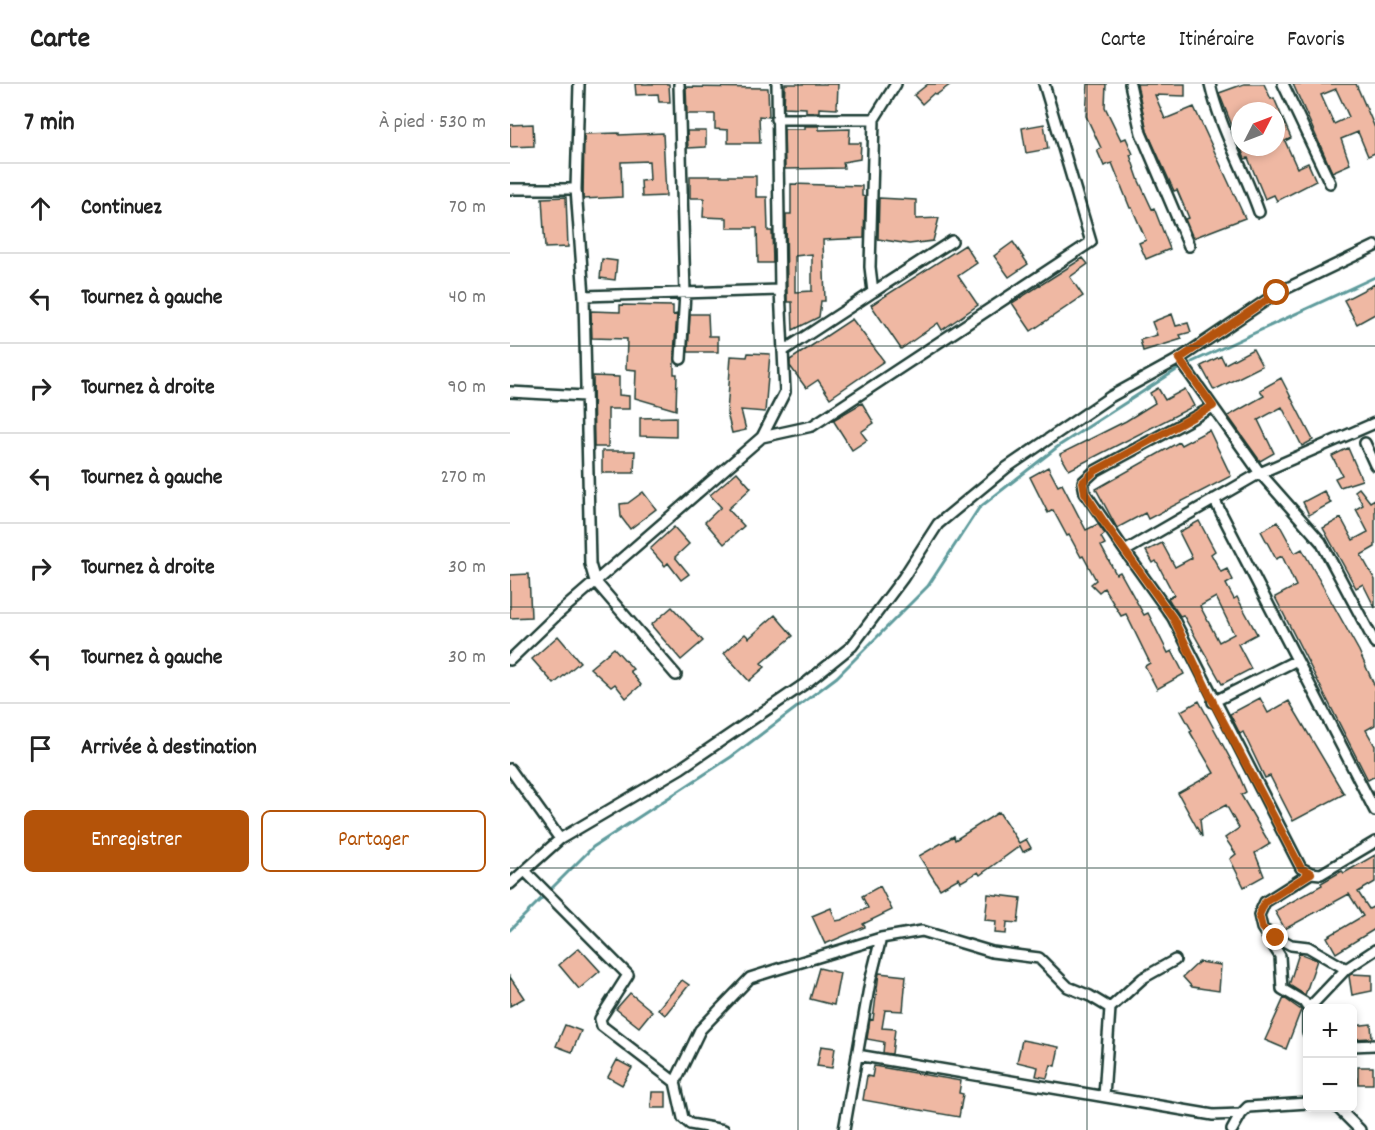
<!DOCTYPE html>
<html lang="fr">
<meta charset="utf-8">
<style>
:root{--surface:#fff;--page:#f2f2f2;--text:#222;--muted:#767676;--line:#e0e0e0;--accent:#b45309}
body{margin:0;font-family:Dekko,sans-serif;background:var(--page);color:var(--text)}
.controls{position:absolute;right:18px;bottom:18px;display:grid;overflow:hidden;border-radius:9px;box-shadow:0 3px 9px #0003}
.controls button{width:54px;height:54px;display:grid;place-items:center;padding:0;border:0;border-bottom:2px solid var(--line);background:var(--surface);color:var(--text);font:30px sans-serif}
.compass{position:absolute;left:721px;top:18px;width:54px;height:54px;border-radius:50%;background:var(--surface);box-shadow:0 3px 9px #0003;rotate:48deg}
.stop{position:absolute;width:18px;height:18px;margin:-14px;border:4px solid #b45309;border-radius:50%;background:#fff}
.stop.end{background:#b45309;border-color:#fff;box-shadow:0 2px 6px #0008}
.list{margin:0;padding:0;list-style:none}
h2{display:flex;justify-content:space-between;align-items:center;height:78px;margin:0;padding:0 24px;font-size:26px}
h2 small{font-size:20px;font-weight:400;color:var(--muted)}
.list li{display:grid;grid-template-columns:39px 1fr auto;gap:18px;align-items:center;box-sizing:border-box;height:90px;padding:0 24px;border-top:2px solid var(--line)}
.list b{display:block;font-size:22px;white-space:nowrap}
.list em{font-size:20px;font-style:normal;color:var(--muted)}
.actions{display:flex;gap:12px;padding:18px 24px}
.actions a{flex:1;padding:14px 0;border:2px solid var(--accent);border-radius:9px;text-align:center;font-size:21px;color:var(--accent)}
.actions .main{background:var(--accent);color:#fff}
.icon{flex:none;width:33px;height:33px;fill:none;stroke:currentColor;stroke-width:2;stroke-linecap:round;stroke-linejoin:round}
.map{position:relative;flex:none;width:865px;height:1046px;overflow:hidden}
header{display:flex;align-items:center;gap:36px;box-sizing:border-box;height:84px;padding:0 30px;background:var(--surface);border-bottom:2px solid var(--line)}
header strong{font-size:28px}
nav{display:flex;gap:33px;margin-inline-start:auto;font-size:21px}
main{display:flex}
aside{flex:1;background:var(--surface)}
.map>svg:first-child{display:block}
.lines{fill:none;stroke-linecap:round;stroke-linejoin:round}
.stream{stroke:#5f9c9d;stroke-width:3}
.building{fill:#efb8a3;stroke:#1f3d34;stroke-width:1.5;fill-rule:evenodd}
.street-casing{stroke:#1f3d34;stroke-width:14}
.street{stroke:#fff;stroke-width:9}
.route{stroke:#b45309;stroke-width:8}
.grid{fill:none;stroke:#1f3d34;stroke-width:1.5;stroke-opacity:0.55}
</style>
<header>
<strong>Carte</strong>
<nav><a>Carte</a><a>Itinéraire</a><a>Favoris</a></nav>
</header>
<main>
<aside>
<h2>7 min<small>À pied · 530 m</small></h2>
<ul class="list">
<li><svg class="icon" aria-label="ahead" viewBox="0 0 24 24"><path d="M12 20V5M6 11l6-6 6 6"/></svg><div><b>Continuez</b></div><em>70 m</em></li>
<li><svg class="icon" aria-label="left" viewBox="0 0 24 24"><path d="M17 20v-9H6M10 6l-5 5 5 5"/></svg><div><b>Tournez à gauche</b></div><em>40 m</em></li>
<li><svg class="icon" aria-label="right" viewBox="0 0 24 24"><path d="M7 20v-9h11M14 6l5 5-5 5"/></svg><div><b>Tournez à droite</b></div><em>90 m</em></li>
<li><svg class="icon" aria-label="left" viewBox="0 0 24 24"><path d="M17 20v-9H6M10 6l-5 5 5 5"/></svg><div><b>Tournez à gauche</b></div><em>270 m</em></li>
<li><svg class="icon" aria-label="right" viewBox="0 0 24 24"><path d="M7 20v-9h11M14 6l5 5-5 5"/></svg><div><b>Tournez à droite</b></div><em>30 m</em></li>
<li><svg class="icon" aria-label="left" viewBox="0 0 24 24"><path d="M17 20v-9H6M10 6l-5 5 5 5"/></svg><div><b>Tournez à gauche</b></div><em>30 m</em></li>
<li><svg class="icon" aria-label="arrive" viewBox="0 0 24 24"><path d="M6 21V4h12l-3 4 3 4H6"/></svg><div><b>Arrivée à destination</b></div></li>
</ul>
<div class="actions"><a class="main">Enregistrer</a><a>Partager</a></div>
</aside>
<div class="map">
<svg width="865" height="1046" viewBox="0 0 865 1046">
<rect width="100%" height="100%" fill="#fff"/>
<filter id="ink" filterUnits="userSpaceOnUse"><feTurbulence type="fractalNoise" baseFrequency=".0167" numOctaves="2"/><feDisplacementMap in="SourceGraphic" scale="12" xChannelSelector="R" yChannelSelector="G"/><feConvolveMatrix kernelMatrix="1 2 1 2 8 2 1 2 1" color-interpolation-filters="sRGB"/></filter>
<g filter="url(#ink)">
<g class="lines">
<!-- stream -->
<path class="stream" d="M 682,278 L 865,193
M 0,846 L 83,763 L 221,673 L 327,593 L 418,502 L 469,424 L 550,361 L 668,285"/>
</g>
<!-- building -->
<path class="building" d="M 125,0 L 159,0 L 160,18 L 149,18 L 148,10 L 126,11 Z
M 275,0 L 328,0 L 327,25 L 309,24 L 309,28 L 296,28 L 296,24 L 274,23 Z
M 418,0 L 441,0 L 426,11 L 424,9 L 412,20 L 404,11 Z
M 578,0 L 596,0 L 595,23 L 611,56 L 616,54 L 623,70 L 620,71 L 629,97 L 642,125 L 644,124 L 660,165 L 636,175 L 629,159 L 636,156 L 622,124 L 620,124 L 602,79 L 594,82 L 587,66 L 591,64 L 576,32 Z
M 627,0 L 675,0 L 675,12 L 645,11 L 655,35 L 684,23 L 735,134 L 683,154 L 675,135 L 679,134 L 667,106 L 664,107 L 637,47 Z
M 734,0 L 754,0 L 761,15 L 764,14 L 781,54 L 775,57 L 787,84 L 798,79 L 806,97 L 767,117 L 764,111 L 755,115 L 738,74 L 735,75 L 711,14 L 709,9 ZM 730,27 L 766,27 L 766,63 L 730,63 Z
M 783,0 L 846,0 L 865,44 L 865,69 L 858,72 L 848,48 L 831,55 L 840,80 L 822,88 ZM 826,5 L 839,33 L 824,40 L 811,11 Z
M 176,3 L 258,4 L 259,33 L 249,32 L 250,59 L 218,59 L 218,46 L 205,45 L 205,30 L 177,30 Z
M 23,40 L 24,62 L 0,63 L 0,41 Z
M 534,40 L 538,65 L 516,69 L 512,44 Z
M 295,42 L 309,42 L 309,46 L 340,45 L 339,59 L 351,59 L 350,75 L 333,78 L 334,84 L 275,85 L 274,45 L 295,45 Z
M 177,47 L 196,47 L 196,63 L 178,64 Z
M 109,49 L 109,51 L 153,49 L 156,112 L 132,113 L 131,97 L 140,96 L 139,77 L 111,78 L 112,113 L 73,115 L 74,50 Z
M 180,92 L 246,92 L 246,113 L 257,113 L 258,147 L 262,147 L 263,179 L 248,179 L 247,144 L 217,144 L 217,134 L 193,133 L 194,114 L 180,114 Z
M 281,100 L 352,102 L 352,112 L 355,113 L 354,154 L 313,156 L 315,217 L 311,217 L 309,233 L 283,246 L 282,218 L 277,218 L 277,206 L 276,130 L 281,130 ZM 302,170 L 302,207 L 285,208 L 285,172 Z
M 56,113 L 58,163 L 35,164 L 32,114 Z
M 369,114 L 406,116 L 406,135 L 429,134 L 423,157 L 399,160 L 368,155 Z
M 503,158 L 518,180 L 499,193 L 484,172 Z
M 455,161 L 467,179 L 448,192 L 468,221 L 432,246 L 428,239 L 391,265 L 361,221 Z
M 573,174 L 578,180 L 560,193 L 573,212 L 521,247 L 502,219 Z
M 92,175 L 107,177 L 105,196 L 90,194 Z
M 865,200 L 865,230 L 847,240 L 834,216 Z
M 110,221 L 163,222 L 163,231 L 167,230 L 164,269 L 164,290 L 167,290 L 166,326 L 125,314 L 126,286 L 116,285 L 117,255 L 82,254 L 81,227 L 110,228 Z
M 180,230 L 198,230 L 199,252 L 208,252 L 208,268 L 178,268 Z
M 662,230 L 666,242 L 678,239 L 681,248 L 670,251 L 672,255 L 633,267 L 630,256 L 647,251 L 642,238 Z
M 342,235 L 374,277 L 320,314 L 308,296 L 296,304 L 280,282 L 280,276 Z
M 743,265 L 752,282 L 704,306 L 691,282 L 711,272 L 715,280 Z
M 238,269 L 260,270 L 255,328 L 231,326 L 236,346 L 222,349 L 217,329 L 221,272 L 237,273 Z
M 83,292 L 109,293 L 109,311 L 119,312 L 119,325 L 98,325 L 98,363 L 84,363 Z
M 771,294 L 803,356 L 792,362 L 772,323 L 748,336 L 764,369 L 750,377 L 718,332 L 754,312 L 750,306 Z
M 648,304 L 655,316 L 675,305 L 684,322 L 559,386 L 550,370 L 616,337 L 645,319 L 640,309 Z
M 352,319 L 364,339 L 351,348 L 357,356 L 342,366 L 323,336 Z
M 166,333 L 166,353 L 130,352 L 130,334 Z
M 699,346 L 721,392 L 638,435 L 635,429 L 607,444 L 586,405 L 669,358 L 671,361 Z
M 838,364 L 852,396 L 830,403 L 825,394 L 832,391 L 822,372 Z
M 92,367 L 125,367 L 124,389 L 92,389 Z
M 538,383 L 548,402 L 552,400 L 576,446 L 588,440 L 595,450 L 591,453 L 595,460 L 591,462 L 606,490 L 610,488 L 634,531 L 638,529 L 658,569 L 662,567 L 674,590 L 647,605 L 635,582 L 640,579 L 616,530 L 611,532 L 594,504 L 589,508 L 581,500 L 586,496 L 573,472 L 571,473 L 559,451 L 557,452 L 543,426 L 538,429 L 520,393 Z
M 227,388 L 241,404 L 218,425 L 234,442 L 214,460 L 195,438 L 211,423 L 200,411 Z
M 849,404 L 860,418 L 865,415 L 865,463 L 851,471 L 865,496 L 865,524 L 853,500 L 846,504 L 813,444 L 831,434 L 843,456 L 858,448 L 846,425 L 853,421 L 845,407 Z
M 814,407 L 821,419 L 799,431 L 793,418 Z
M 133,408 L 146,425 L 120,445 L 111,433 L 110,420 L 118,419 Z
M 689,437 L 705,467 L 701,470 L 711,488 L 717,485 L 723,496 L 716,500 L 724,515 L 727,513 L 747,550 L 728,560 L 741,585 L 712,600 L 673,531 L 670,532 L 661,519 L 658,514 L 664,511 L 646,477 L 643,479 L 636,467 L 652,459 L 665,483 L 682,474 L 669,448 ZM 706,513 L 724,550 L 709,558 L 690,522 Z
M 768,438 L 785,469 L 792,465 L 849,567 L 865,603 L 865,641 L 856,646 L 865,662 L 865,692 L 858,696 L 765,513 L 786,502 L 772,472 L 766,475 L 751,447 Z
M 164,443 L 179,460 L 165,473 L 179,490 L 171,496 L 158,479 L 155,482 L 140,465 Z
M 19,490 L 21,533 L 0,534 L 0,491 Z
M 162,523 L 193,557 L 171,576 L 141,541 Z
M 265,531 L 283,552 L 251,579 L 255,583 L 239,597 L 214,569 L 235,550 L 239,554 Z
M 48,552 L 70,578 L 44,600 L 22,575 Z
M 104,564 L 123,585 L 120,587 L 131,601 L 116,614 L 105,600 L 101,603 L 80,584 Z
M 750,614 L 758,629 L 779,617 L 834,710 L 783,737 L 760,692 L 755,694 L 733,648 L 730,650 L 720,630 Z
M 689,617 L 728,689 L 736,708 L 731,711 L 760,760 L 745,769 L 754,792 L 734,803 L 720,775 L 726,770 L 715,754 L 729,744 L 716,721 L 690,735 L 692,753 L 668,709 L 704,689 L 680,648 L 682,647 L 671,627 Z
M 489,728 L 509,759 L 516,755 L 521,764 L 513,768 L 510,762 L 470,791 L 468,788 L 451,798 L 449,794 L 430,805 L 409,772 L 444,752 L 445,756 Z
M 865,771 L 865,798 L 848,808 L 859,825 L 865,822 L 865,845 L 826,869 L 817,853 L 853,832 L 839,810 L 775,845 L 765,827 L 812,801 L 811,799 L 832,787 L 834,789 Z
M 370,802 L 382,826 L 353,840 L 355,843 L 315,860 L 302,832 L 321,824 L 326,837 L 331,836 L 358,824 L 352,812 Z
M 478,810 L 511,814 L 508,839 L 497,838 L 496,850 L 485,849 L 486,837 L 475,836 Z
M 69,864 L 90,887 L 69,905 L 49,881 Z
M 789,869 L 807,876 L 795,911 L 779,901 Z
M 689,878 L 711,881 L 709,907 L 682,903 L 673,893 Z
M 309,884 L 330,889 L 324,921 L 300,915 Z
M 369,889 L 396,892 L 393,927 L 375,926 L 372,944 L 385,945 L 382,970 L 373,969 L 374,958 L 357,955 L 360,935 L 363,936 Z
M 841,890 L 862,891 L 862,907 L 842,911 L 839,892 Z
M 0,893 L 14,914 L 0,922 Z
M 172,896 L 179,901 L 155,931 L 148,925 Z
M 120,909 L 142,927 L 129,943 L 106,925 Z
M 774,914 L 791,926 L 776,965 L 755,956 Z
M 861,940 L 862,954 L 843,955 L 843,942 Z
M 55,941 L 71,947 L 62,968 L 46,962 Z
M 512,956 L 549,963 L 545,982 L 541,981 L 537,994 L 526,992 L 528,983 L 507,978 Z
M 311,962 L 325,964 L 322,984 L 307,982 Z
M 107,976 L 122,984 L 112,1001 L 98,993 Z
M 364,982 L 451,997 L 449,1009 L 453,1010 L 449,1033 L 353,1016 L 357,992 L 362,993 Z
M 848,983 L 863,983 L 863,1000 L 848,1000 Z
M 142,1008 L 156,1008 L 156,1024 L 141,1024 Z"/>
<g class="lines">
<!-- street casing -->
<g class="street-casing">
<path id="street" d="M 69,0 L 66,105 L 74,212 L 80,480 L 85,497 L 166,591
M 169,0 L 175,209 L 171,275
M 620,0 L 631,49 L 679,162
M 700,0 C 710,44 734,85 749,128
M 773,0 L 820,99
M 266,35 L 364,35
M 0,105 L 66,105
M 363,208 L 442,157
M 74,212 L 270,206
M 273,267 L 363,208 L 360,183 L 364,35 L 386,0
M 669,275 L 750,389 L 811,458 L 865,559
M 0,308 L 75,312
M 865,339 L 750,389 L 615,467 L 663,534 L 791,784 L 801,789 L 811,790 L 865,758
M 252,353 L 302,342 L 581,158 L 534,0
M 855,359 L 865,381
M 704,415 L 865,727
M 615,467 L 575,409 L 573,398 L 585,387 L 703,323
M 0,576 L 49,529 L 252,353 L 275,308 L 270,206 L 267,0
M 703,618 L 787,576
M 0,685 L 50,755
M 15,787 L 118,891 L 90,935 L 92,942 L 165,998
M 0,800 L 50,755 L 171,684 L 296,599 L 342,562 L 393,494 L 428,440 L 496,384 L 600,313 L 669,275 L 767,209 L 865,162
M 756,847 L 781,861 L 798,863 L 836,885
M 798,924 L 794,918 L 772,905 L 770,872 L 752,844 L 749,831 L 755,818 L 801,789
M 799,924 L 836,885 L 865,866
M 798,929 L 798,949
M 842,962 L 865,961
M 347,971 L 703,1031 L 731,1030
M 594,1012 L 600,924 L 633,894 L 665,876
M 828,1024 L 850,1046
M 214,1046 L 180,1040 L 173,1034 L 165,998 L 190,946 L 240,894 L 268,885 L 371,854 L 412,847 L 482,868 L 529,874 L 558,903 L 580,912 L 600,924
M 334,1046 L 360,898 L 371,854
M 722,1046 L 731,1030 L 738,1023 L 798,1019"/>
</g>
<!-- street -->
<use href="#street" class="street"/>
</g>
</g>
<g class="lines" filter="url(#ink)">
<!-- route -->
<path class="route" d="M 766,854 L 752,844 L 749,831 L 755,818 L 801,789 L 791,784 L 703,618 L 663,534 L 594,438 L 575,409 L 573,398 L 585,387 L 703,322 L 669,275 L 767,209"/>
</g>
<!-- grid -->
<path class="grid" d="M 288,0 L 288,1046M 577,0 L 577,1046M 0,262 L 865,262M 0,523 L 865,523M 0,784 L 865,784"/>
</svg>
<div class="controls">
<button>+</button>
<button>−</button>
</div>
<svg class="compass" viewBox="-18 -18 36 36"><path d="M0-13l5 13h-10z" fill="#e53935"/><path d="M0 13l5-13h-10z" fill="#767676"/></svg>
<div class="stop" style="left:767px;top:209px"></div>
<div class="stop end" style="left:766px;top:854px"></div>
</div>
</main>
